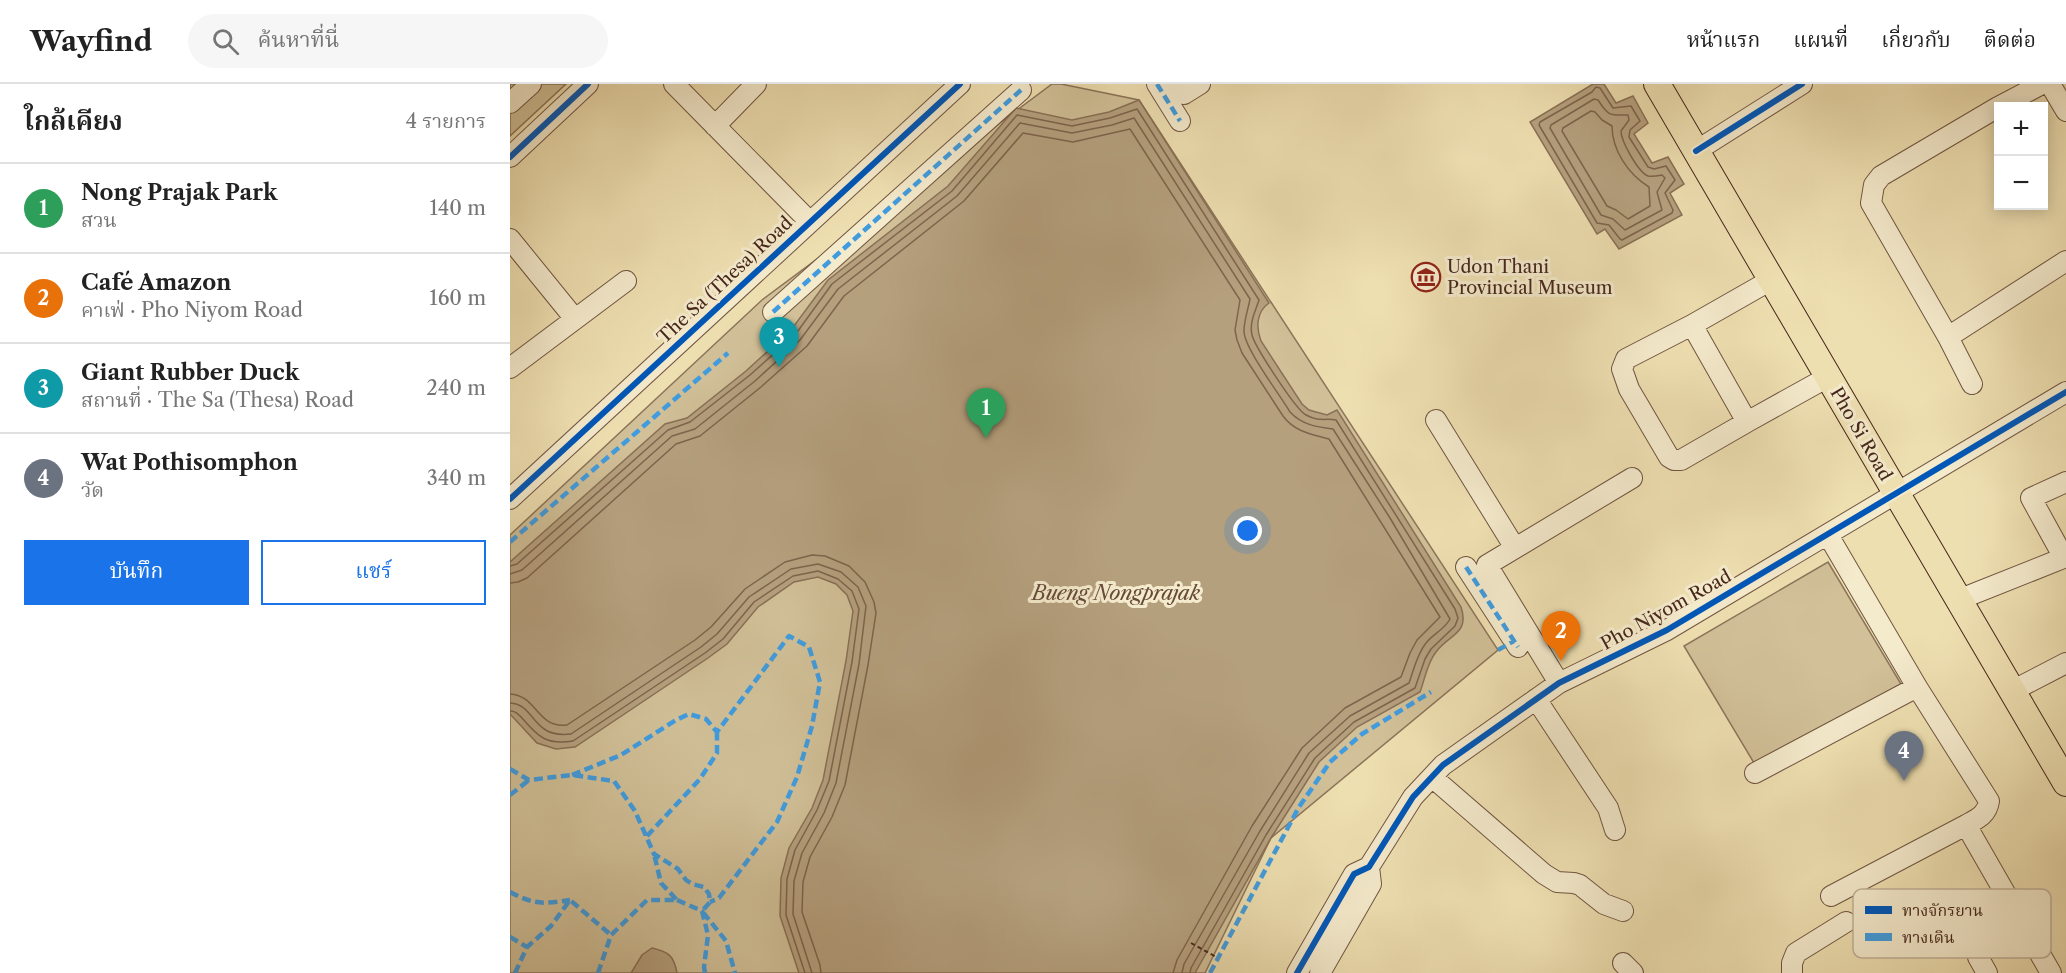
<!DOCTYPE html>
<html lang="th">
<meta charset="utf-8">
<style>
:root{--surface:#fff;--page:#f6f6f6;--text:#222;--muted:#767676;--line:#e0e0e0;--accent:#1a73e8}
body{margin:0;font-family:"Libre Caslon Text","Noto Serif Thai",serif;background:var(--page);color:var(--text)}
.controls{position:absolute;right:18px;top:18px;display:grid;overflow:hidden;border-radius:0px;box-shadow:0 3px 15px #0003}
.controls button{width:54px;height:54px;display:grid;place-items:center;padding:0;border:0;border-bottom:2px solid var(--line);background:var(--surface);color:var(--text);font:30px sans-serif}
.you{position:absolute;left:738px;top:447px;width:21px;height:21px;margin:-15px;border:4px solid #fff;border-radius:50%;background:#1a73e8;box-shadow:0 0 0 9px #1a73e833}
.badge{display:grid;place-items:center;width:39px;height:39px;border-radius:50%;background:var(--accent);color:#fff;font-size:20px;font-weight:700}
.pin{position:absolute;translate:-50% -50px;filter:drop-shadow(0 2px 3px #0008)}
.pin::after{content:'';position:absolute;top:32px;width:21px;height:18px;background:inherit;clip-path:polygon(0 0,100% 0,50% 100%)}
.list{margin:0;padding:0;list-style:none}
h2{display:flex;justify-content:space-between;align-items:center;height:78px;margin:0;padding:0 24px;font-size:26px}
h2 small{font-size:20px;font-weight:400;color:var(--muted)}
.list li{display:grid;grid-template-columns:39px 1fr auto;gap:18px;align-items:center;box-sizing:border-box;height:90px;padding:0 24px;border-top:2px solid var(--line)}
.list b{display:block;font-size:22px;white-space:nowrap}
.list p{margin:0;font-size:20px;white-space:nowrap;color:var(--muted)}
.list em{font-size:20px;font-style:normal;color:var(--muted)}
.actions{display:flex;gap:12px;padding:18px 24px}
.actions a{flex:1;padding:14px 0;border:2px solid var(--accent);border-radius:0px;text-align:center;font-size:21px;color:var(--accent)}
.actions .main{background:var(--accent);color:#fff}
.icon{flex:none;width:33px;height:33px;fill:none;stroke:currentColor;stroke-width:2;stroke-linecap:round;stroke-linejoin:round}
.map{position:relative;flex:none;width:1556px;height:889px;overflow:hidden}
header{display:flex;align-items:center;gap:36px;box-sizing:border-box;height:84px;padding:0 30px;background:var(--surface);border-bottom:2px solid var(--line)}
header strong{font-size:28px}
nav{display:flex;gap:33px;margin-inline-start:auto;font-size:21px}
.search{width:420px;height:54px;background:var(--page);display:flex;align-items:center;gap:15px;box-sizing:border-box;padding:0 21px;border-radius:33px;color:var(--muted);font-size:22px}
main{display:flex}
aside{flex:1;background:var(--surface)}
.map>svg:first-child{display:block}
.green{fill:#d1c098;stroke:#8c745a;stroke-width:1.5}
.water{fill:#b5a07e;stroke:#897056;stroke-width:1.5}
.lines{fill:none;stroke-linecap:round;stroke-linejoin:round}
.shore{stroke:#7e644c;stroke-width:1.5}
.minor-casing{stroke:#705540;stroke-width:22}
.major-casing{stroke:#46271b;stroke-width:28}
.path{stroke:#46271b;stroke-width:2;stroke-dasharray:4.5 3;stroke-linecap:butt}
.minor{stroke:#f4eacc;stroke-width:20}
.major{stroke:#eedfb1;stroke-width:26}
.quiet{stroke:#409cdf;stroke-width:4.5;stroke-dasharray:9 4.5;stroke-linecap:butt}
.cycleway-casing{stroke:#f4eacc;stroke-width:10}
.cycleway{stroke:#0057b8;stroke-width:6}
.labels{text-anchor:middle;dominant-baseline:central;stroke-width:6;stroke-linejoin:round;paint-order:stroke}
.poi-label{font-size:18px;fill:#46271b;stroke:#f4eacc;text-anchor:start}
.street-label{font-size:18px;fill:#46271b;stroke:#f4eacc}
.water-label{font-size:20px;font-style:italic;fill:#674b39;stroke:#f4eacc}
.key{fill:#f4eacc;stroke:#c0b097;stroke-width:1.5}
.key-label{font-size:16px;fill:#46271b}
</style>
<header>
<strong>Wayfind</strong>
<div class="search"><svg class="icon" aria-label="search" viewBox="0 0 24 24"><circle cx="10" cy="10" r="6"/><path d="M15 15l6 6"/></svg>ค้นหาที่นี่</div>
<nav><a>หน้าแรก</a><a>แผนที่</a><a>เกี่ยวกับ</a><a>ติดต่อ</a></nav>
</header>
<main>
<aside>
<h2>ใกล้เคียง<small>4 รายการ</small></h2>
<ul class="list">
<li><span class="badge" style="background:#2e9e5b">1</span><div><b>Nong Prajak Park</b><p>สวน</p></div><em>140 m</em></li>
<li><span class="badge" style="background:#e8710a">2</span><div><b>Café Amazon</b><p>คาเฟ่ · Pho Niyom Road</p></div><em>160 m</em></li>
<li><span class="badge" style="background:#0f9aa8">3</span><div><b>Giant Rubber Duck</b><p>สถานที่ · The Sa (Thesa) Road</p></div><em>240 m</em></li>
<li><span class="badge" style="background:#6b7280">4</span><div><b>Wat Pothisomphon</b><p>วัด</p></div><em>340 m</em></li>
</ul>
<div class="actions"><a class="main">บันทึก</a><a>แชร์</a></div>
</aside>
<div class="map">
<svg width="1556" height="889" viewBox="0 0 1556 889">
<rect width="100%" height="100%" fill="#eedfb1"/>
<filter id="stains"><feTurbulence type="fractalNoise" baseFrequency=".00333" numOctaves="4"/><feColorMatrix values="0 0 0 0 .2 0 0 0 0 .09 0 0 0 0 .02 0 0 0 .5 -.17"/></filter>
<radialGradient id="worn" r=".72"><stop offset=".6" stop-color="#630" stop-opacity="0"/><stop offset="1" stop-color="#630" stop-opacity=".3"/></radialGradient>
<!-- green -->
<path class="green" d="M 0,0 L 56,0 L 0,52 Z
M 542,0 L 551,0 L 629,16 L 988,566 L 761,754 L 695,889 L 0,889 L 0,451 L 252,216 Z
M 1318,478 L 1391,600 L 1247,684 L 1174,562 Z"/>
<!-- water -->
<path class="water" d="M 1083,0 L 1094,0 L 1106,19 L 1123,12 L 1138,39 L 1124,50 L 1142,79 L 1158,73 L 1174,100 L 1160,109 L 1172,131 L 1109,165 L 1095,145 L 1087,150 L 1020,38 Z
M 629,16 L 759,219 C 746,228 746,244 751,257 L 792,320 L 799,326 L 817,331 L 827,326 L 951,523 C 960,550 939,550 926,568 C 917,579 915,595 910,608 L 847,643 L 809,678 L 761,754 L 685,889 L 289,889 L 270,832 L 271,794 L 279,764 L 302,724 L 313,696 L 336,577 L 343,527 L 337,511 L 326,500 L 308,493 L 284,498 L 248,523 L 217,560 L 198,574 L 65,663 L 46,665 L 27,659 L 0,630 L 0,478 L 155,340 L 177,334 L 236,287 L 281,246 L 318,196 L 438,102 L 506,24 L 562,36 L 599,28 Z
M 142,864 C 159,868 164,872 167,889 L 121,889 L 132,871 Z"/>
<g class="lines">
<!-- shore -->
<path class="shore" d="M 1086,3 L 1090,4 L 1103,24 L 1121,22 L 1130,37 L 1120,46 L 1119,53 L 1138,83 L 1144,85 L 1156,82 L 1165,96 L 1155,109 L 1163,126 L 1162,129 L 1112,156 L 1110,155 L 1099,141 L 1087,139 L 1029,41 L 1030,38 L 1082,8 Z
M 1084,15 L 1088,16 C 1099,33 1100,31 1118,31 L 1119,36 L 1111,47 C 1111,57 1128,88 1138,92 C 1143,93 1147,92 1152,91 L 1155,94 L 1147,108 L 1152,126 L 1115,146 L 1103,135 L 1091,131 L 1040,44 L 1041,41 Z
M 1081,27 L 1085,28 L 1092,36 L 1102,42 C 1102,66 1118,90 1139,103 L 1140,122 L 1118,135 L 1106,126 L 1097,122 L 1052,47 L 1053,44 Z
M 0,482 L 7,480 L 158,346 L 180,338 L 240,291 L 285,251 L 322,200 L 442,107 L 507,31 L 562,42 L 600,34 L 627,25 L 749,216 C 746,226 739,238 742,251 C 745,263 786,326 796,331 C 809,338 815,334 826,336 L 945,525 L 948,534 L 945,542 L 921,565 L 915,575 L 905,604 L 844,638 L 805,674 L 756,751 L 681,884 L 680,889
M 0,490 L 12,486 L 162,352 L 185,345 L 245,297 L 290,256 L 328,205 L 447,112 L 510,39 L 562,49 L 602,41 L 624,34 L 740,215 C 738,226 734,236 734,247 C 734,264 770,311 780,328 C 792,341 807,343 823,345 L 880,434 L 940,535 C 935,545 923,550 916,559 C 907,570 904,585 899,599 L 840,632 L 799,669 L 750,747 L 674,880 L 672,889
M 0,499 L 8,498 L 17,494 L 166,360 L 190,352 L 251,303 L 297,262 L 334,212 L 454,117 L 513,49 L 563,58 L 620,45 L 730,216 L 725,246 L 727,256 L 732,269 L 773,332 C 785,348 801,350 819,355 L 930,533 L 907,556 L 900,569 L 891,593 L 835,624 L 792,664 L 742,742 L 667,876 L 663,889
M 0,610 C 27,611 27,645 57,641 L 185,556 L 201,543 L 235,505 L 275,478 L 302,471 L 315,472 L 339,482 L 355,498 L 364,518 L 366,529 L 358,581 L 335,701 L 322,733 L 300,773 L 293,798 L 292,828 L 310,881 L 311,889
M 0,619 C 26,620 21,655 61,650 L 191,563 L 207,550 L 239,513 L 281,485 L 308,480 L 331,488 L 348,503 L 356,522 L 349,580 L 326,699 L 314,729 L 292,769 L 284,797 L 283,830 L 302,889
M 0,627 C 6,627 8,630 12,634 C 29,654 37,661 63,657 L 195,569 L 213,555 L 244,518 L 283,492 L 308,487 L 328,495 L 342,507 L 349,525 L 342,578 L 319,697 L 307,726 L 285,766 L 277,795 L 276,831 L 295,889"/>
<!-- minor casing -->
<g class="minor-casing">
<path id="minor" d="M 164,0 L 300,138
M 647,0 L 670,37
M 668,0 L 674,10 L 690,0
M 1540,0 L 1556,27
M 0,19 L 21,0
M 1490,22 L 1532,0
M 1488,23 L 1371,92 L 1364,101 L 1361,119 L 1438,253 L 1556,177
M 205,42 L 246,0
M 1186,67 L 1292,0
M 0,73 L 78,0
M 0,155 L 65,235
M 1261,196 L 1182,241 L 1237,338 L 1318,293
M 263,228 L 511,6
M 1182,241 L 1116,275 L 1112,285 L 1119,305 L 1159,373 L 1164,376 L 1171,376 L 1237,338
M 1438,253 L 1462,300
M 0,284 L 116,197
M 926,336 L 1005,464
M 0,415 L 450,0
M 1318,451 L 1407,603
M 1554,474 L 1521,414 L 1556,398
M 956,483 L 1008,563
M 1448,516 L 1556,473
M 1049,599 L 977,481 L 1122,394
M 1502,607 L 1556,579
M 1026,615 L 1098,724 L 1105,746
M 1245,689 L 1407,603 L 1479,717 C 1477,731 1467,735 1456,741 L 1541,889
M 922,693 L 1034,790 L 1047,798 L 1064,799 L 1070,801 L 1094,820 L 1113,827
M 1321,812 L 1456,741
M 1468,873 L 1477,889
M 1113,879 L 1123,889
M 787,889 L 844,790 L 859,783 L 903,713 L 933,681 L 1049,599 L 1157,546 L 1556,308
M 810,889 L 861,800 L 859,783
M 1282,889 L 1282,879 L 1286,869 L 1336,838"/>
</g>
<!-- major casing -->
<g class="major-casing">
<path id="major" d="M 1147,0 L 1556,699"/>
</g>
<!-- path -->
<path class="path" d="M 681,859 L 708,874"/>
<!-- minor -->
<use href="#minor" class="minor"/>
<!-- major -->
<use href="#major" class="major"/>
<!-- quiet -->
<path class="quiet" d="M 647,0 L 670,37
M 263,228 L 511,6
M 0,458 L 218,269
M 956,483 L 1008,563
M 988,566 L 1004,557
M 0,685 L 19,696 L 62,691 L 104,697 L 125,727 L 144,770 L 168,785 L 176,796 L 182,800 L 194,803 L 199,810 L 200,818 L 192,827 L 216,857 L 225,889
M 62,691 L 111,671 L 166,636 L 179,630 L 196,635 L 207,648 L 279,552 L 299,563 L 310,598 L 302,642 L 287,693 L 267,738 L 209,814 L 200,818
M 0,711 L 19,696
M 137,752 L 190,695 L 207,669 L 207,648
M 0,808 C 24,821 34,820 60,816
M 167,816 L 192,827 L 198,851 L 194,883 L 195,889
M 0,853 L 17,863
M 5,889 L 17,863 L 41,842 L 60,816 L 101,851
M 88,889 L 101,851 L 137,816 L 167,816 L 151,799 L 144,770
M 700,889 L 789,723 L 820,678 L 852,650 L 921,608"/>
<!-- cycleway casing -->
<g class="cycleway-casing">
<path id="cycleway" d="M 1186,67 L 1292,0
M 0,73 L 78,0
M 0,415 L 450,0
M 787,889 L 844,790 L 859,783 L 903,713 L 933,681 L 1049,599 L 1157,546 L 1556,308"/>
</g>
<!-- cycleway -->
<use href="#cycleway" class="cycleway"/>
</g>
<!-- icons -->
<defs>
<g id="museum-ring" transform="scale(1.5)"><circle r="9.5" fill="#f4eacc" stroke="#8f2418" stroke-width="1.5"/><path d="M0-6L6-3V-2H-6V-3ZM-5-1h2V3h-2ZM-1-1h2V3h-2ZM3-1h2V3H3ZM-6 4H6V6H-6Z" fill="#8f2418"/></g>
</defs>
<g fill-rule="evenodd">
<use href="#museum-ring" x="916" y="193"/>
</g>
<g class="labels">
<!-- poi labels -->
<g class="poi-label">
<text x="937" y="183">Udon Thani<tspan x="937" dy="21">Provincial Museum</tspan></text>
</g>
<!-- street labels -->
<g class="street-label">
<text transform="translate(215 196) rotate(-43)">The Sa (Thesa) Road</text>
<text transform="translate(1351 350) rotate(60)">Pho Si Road</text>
<text transform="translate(1156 526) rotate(-29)">Pho Niyom Road</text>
</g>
<!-- water labels -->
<g class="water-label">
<text x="606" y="509">Bueng Nongprajak</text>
</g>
</g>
<!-- legend -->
<rect x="1343" y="805" width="198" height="69" rx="9" class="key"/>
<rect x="1355" y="822" width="27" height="8" fill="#0057b8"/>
<rect x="1355" y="849" width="27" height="8" fill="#409cdf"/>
<g class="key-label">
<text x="1392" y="832">ทางจักรยาน</text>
<text x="1392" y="859">ทางเดิน</text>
</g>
<rect width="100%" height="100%" filter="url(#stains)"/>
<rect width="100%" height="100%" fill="url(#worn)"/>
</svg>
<div class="controls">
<button>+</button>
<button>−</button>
</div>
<div class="you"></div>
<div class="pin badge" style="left:476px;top:354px;background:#2e9e5b">1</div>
<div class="pin badge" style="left:1051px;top:577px;background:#e8710a">2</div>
<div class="pin badge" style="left:269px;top:283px;background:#0f9aa8">3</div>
<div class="pin badge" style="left:1394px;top:697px;background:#6b7280">4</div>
</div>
</main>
